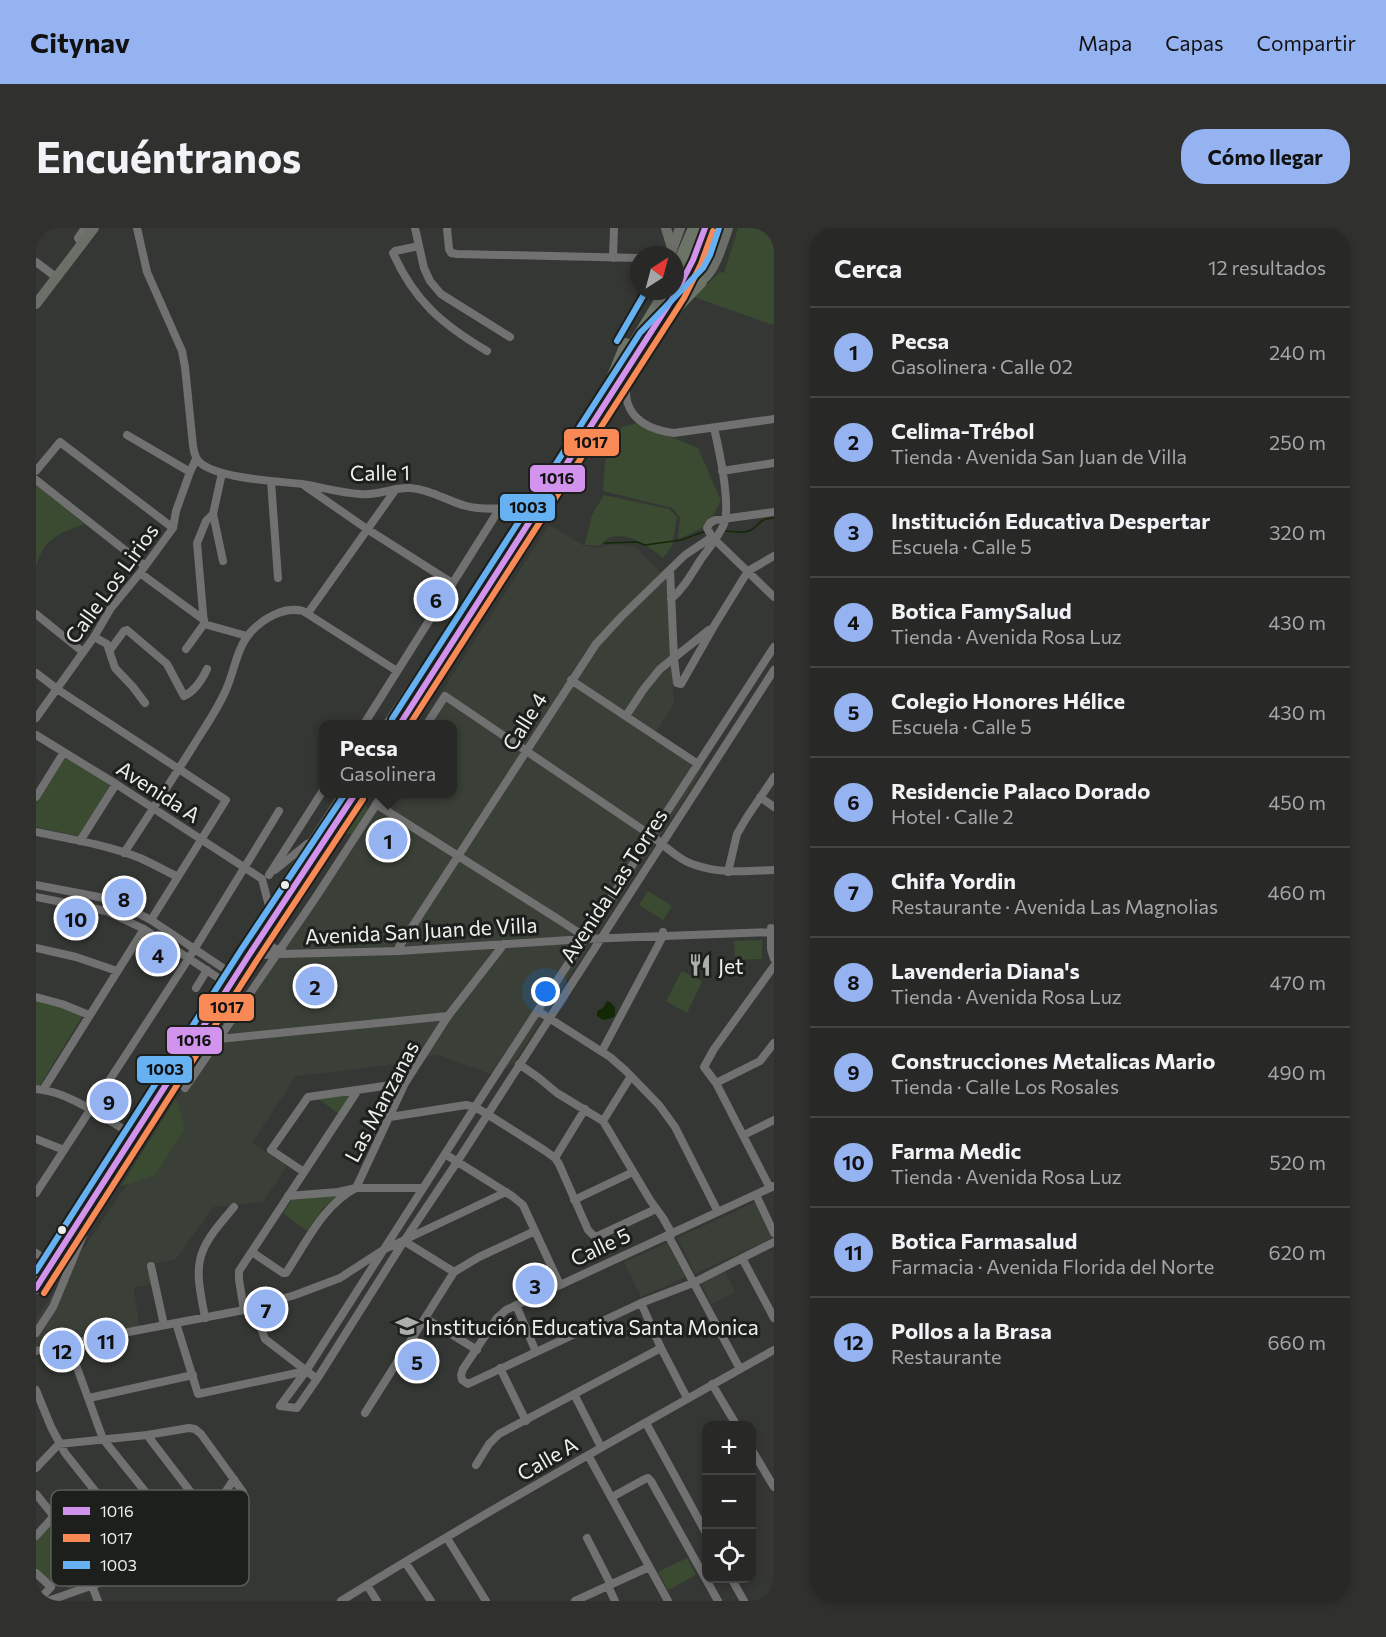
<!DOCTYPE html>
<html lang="es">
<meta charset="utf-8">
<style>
:root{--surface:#282927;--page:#30312f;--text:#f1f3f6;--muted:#a5a6a7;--line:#444544;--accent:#95b2f1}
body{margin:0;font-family:Commissioner,sans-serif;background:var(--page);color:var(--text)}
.controls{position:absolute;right:18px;bottom:18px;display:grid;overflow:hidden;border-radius:12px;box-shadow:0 3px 9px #0003}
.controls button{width:54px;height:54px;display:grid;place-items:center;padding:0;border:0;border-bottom:2px solid var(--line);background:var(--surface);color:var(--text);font:30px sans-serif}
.compass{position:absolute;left:594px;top:18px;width:54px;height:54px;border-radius:50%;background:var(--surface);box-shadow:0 3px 9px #0003;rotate:36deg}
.you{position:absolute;left:510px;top:764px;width:21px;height:21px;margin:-15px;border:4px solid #fff;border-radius:50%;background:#1a73e8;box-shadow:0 0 0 9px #1a73e833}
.badge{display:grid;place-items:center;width:39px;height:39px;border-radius:50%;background:var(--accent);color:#111;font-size:20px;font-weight:700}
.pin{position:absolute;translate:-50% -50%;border:3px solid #fff;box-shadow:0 2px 6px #0006}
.popup{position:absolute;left:283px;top:492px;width:138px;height:78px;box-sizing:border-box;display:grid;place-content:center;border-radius:12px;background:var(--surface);filter:drop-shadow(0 2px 4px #0005);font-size:20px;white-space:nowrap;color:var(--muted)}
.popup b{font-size:22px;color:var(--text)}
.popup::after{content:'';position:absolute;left:50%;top:100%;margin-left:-12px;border:12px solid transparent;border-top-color:var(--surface)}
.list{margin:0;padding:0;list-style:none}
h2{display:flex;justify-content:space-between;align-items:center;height:78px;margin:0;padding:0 24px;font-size:26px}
h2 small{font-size:20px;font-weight:400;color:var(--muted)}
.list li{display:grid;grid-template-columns:39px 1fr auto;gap:18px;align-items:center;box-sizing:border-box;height:90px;padding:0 24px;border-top:2px solid var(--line)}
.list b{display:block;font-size:22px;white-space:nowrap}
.list p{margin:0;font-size:20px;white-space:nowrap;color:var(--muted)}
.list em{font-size:20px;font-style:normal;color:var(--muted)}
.icon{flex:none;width:33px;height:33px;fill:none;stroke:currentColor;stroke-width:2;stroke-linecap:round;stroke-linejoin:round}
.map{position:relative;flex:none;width:738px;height:1373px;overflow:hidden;border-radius:24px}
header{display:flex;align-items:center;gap:36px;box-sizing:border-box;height:84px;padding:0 30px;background:var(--accent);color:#111}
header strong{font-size:28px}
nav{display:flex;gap:33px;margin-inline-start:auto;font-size:21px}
.intro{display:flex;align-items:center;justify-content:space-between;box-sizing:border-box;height:144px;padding:0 36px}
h1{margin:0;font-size:42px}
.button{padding:15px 27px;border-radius:24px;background:var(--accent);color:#111;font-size:21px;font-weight:700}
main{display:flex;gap:36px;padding:0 36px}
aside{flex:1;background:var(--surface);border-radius:24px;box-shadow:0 3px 9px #0003}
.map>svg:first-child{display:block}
.built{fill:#3a4037}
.green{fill:#3b4b31}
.water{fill:#132805}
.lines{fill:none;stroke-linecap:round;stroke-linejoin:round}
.stream{stroke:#132805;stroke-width:1.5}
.minor{stroke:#707170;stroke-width:8}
.major{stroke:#6b6f67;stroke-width:10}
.highway{stroke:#6c7367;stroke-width:12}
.bus-1-casing{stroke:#1d1f1d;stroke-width:10}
.bus-2-casing{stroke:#1d1f1d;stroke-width:10}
.bus-3-casing{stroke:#1d1f1d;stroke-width:10}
.bus-1{stroke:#d193ec;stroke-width:6}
.bus-2{stroke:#f98a56;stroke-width:6}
.bus-3{stroke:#66b1f2;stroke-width:6}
.bus-dot{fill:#edefec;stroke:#1d1f1d;stroke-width:2}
.labels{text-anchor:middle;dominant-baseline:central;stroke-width:6;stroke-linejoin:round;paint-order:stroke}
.street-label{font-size:21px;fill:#edefec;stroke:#1d1f1d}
.poi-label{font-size:21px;fill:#edefec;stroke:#1d1f1d;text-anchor:start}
.key{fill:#1d1f1d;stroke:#5b5d5b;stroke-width:1.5}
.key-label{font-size:16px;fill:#edefec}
.line-badge{stroke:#1d1f1d;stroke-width:2}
.pale-badge-label{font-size:16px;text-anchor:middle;font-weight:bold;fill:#111}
</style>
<header>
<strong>Citynav</strong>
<nav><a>Mapa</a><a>Capas</a><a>Compartir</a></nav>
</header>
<div class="intro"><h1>Encuéntranos</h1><a class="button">Cómo llegar</a></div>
<main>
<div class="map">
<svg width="738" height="1373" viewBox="0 0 738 1373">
<rect width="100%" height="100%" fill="#353734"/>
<!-- built -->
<path class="built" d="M 513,297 L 548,318 L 563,320 L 581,316 L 601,320 L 630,350 L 638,475 L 620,504 L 654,526 L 668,540 L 477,836 L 454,846 L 401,826 L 378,834 L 260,848 L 216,915 L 251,938 L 227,974 L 177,979 L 140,1031 L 113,1037 L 115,1056 L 98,1060 L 103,1099 L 0,1121 L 0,1091 L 96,949 L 142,870 L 150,850 L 279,663 L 341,566 L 416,566 L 416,496 L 385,496 Z
M 722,973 L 738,1009 L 659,1046 L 641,1010 Z
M 631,1015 L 649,1049 L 605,1069 L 588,1034 Z
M 689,1044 L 699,1064 L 675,1076 L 665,1055 Z"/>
<!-- green -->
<path class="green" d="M 702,0 L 738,0 L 738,96 L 734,96 L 658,69 L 684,44 L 688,45 Z
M 601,195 L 662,220 L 685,273 C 670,299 670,300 642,311 L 644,289 L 636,280 L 567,263 L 569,234 L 586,199 Z
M 0,257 L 48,296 C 22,306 8,310 0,339 Z
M 568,267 L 633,281 L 641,289 L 636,318 L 627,330 C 614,319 589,301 571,311 C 568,313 566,316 564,318 L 549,317 L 556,287 Z
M 30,529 L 75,556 L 43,608 L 0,599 L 0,576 Z
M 324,569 L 333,583 L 319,606 L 301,605 Z
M 612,663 L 636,678 L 627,692 L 603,677 Z
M 726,712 L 726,731 L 699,732 L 698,713 Z
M 646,743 L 666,753 L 651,785 L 630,773 Z
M 0,772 L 24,778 L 47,787 L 3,859 L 0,859 Z
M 317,866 L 303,886 L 283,871 Z
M 140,870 L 149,900 L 119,947 L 85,958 Z
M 303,967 L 288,979 L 271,1003 L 247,985 L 257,970 Z
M 16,1292 L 60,1347 L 60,1352 L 33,1361 L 18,1349 L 14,1353 L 0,1340 L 0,1310 Z
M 100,1322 L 109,1333 L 74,1348 L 71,1344 Z
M 651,1330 L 660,1347 L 632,1362 L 622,1344 Z"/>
<!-- water -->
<path class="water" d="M 571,773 L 574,774 L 579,779 L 579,788 L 573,791 L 567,792 L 561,788 L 561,783 L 567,780 Z"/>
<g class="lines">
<!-- stream -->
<path class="stream" d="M 689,303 C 697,303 708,306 715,302 C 726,295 722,291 738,290
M 568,315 L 601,314 L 609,317 L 645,312 L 670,303"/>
<!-- minor -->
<path class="minor" d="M 101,0 L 111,44 L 146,123 L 149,139 L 157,218 C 158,226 160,233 167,237 C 189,251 240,253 266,256 C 285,259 305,265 324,266 C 342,268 357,259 374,260 C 394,261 411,273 430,278 C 447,283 476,280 494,279
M 379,0 L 388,40 L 394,53 L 405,66 L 474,109
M 411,0 L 413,21 L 415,25 L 421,26 L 603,30
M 46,16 L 42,10 L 49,0
M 383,18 L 359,23 L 357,25 C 378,73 407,97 451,123
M 577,30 L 578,0
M 0,34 L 20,49
M 594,141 C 581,179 600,200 638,205 L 738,191
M 91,207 L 154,244
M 0,243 L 24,214 L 137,300
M 686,243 L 738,235
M 186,245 L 177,286 L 187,333
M 0,252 L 109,338
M 235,253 L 242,350
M 269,258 L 331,301 L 416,355
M 738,284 L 679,292 L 674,295 L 671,300 L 676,309 L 738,369
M 177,286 L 170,293 L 161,315 L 168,396 L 211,408
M 634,342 L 638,431 L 641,455 L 645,456 L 678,398 L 712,343 L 738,328
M 104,345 L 168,392
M 635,371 C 648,360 656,345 665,331 C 673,320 683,308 688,296 C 695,277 683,221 678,200
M 272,385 L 360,261
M 0,386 L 47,424
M 58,409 L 71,416 L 79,440 L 97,459 L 109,475
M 150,421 L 168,396
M 74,422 L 88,403 L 91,402 L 131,436 L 148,468 C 159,463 166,452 171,441
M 0,445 L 21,461 L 190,572 L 115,692
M 535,452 L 662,536
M 590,488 L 607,462 L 624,441 L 673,402
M 0,490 L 58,409 L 75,380 L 104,345 L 137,300 L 140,283 L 154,244 L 160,231
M 328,496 L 464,280
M 391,496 L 409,468 L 616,608 C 629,618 643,632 659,637 C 685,646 711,643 738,642
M 0,507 L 80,556 L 226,651 L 234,682
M 0,569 L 28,524
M 724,569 L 738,579
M 340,576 L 525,693 L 546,707
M 0,604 C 35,611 71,617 104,630 C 117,636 130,643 142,649
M 44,613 L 80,556
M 88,625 C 111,590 134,555 156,520 C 167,502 180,484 189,464 C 198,446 200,421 214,405 C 226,391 248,378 267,383 L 361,443
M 239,642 L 271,616 L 276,614
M 692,644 L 701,606 L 711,589 L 738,549
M 233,647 L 288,561
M 0,657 L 68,670 L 82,675 L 115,692 L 193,744
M 0,669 L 70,683 L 108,701 L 187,753
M 735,700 L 735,721 L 738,731
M 231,701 C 231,712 233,722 246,722
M 0,720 L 40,729 L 81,743
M 363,723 L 363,719 L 560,416 L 585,389 L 649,327 L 676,309
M 213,727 L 363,723 L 549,711 L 738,704
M 160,760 L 171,742
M 0,769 L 26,776 L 53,787
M 502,783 L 574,829 L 589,842 L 623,877 L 639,899 L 682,984
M 183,811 L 412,788
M 566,823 L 627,708 L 627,704
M 483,836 L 503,850 L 521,865 L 567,893
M 595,848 L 567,893 L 614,972 L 627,990 L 636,1006
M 680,855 L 724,833 L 738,815
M 149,860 L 278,672 L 347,566
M 0,861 C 33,864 63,887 91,903
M 7,862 L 108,701
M 354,889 L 430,877 L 439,879 L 451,886 L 508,922 L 519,930 L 523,936 L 552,1002 L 558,1008 L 562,1008 L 620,981
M 708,907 L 738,892
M 0,911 L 28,922
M 409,926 L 476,968 L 487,977 L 524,1057
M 519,930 L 549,881
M 268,944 L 235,922 L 272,869 L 369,855
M 738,958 L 470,1082 L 461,1090 L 427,1141 L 425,1147 L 426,1152 L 432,1156 L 605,1075 L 657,1055 L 738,1014
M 734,960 L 680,855 L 668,839 L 678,821 L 738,738
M 0,965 L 153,730 L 243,583
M 720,967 L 738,1005
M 252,968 L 302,964 L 320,960 L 387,960
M 538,972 L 597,944
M 632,1007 L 704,1141
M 368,1013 L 418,1044
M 216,1024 L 247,1045 L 250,1045 C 270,1015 287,977 320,960 L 369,855 L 412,788 L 468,716
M 0,1025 L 8,1031
M 706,1030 L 738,1090
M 115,1038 L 128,1097
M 605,1075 L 625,1120 L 651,1170
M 480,1077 L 500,1124
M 218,1080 L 229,1111 L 281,1151
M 208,1082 L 203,1052 L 203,1043 L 322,862
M 169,1090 C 166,1071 160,1050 164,1032 C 168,1012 185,995 198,979
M 389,1090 L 441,1122
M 140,1095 L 162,1166 L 270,1143
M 0,1105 L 17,1079 L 47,1007 L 48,996 L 45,989
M 32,1115 L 67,1211 L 153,1318
M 0,1123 L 61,1110 L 208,1082 L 259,1067 L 304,1050 L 347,1022 L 470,964
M 464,1140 L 490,1193
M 676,1156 L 701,1198
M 0,1162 L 15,1199 L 29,1225 L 117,1336
M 538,1166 L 565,1219
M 53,1170 L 157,1147
M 244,1178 L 270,1143 L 439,879 L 738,419
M 244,1178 L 261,1180 L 281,1151 L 368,1013 L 421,934 L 738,442
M 329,1185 L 418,1044 L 443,1029 L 499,1003
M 610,1195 L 670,1305
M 111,1207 L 173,1288
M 716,1222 L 738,1259
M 552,1227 L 632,1373
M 440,1237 L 453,1216 L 463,1206 L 625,1120
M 0,1240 L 23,1216 L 111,1207 L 153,1200 L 159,1201 L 165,1206 L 207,1264 L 168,1325 L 117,1336 L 12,1373
M 0,1266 L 70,1353
M 576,1269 L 609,1251 L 612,1250 L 615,1253 L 682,1373
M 0,1308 L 18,1288
M 411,1310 L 450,1373
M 551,1310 L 575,1357
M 152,1320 L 198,1251
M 369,1334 L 395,1373
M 0,1345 L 15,1359 L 2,1373
M 695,1350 L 708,1373
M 331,1357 L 341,1373
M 56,1358 L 62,1373
M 572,1358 L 579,1373
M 305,1373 C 447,1285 593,1204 738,1122
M 539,1373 L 613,1339"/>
<!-- major -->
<path class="major" d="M 630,0 L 636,20
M 634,27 L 644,0
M 639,48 C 671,76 685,21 692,0
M 0,76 L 58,0"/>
<!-- highway -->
<path class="highway" d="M 639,44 L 658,0
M 633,87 L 665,54
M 591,127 L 630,63
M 576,151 L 590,116
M 353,496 L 397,430
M 364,496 L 640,65 L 657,32 L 669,0
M 251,655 L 309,566
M 0,1060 L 213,727 L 319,566"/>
<!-- bus-1 casing -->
<g class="bus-1-casing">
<path id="bus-1" d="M 364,496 L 640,65 L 657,32 L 669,0
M 0,1060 L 213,727 L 319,566"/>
</g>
<!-- bus-2 casing -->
<g class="bus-2-casing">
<path id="bus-2" d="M 374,496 L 648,70 L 665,36 L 677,3
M 8,1065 L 221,732 L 327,571"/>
</g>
<!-- bus-3 casing -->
<g class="bus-3-casing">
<path id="bus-3" d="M 581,113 L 610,63
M 356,491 L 604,105 L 667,40 L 674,27 L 683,0
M 0,1043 L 205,722 L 309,566"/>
</g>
<!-- bus-1 -->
<use href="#bus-1" class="bus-1"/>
<!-- bus-2 -->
<use href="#bus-2" class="bus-2"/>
<!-- bus-3 -->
<use href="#bus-3" class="bus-3"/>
</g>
<!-- icons -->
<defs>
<g id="restaurant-bare" transform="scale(1.8)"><path d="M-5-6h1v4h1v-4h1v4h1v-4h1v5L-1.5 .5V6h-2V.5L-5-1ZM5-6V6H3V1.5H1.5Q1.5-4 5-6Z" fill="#adafac" stroke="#1d1f1d" stroke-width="2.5" paint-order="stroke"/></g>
<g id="school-bare" transform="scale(1.8)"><path d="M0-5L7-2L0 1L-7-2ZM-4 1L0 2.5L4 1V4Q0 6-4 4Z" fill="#adafac" stroke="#1d1f1d" stroke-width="2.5" paint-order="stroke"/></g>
</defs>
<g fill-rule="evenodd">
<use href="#restaurant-bare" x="664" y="737"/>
<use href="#school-bare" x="371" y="1098"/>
</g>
<!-- markers -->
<g class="bus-dot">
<circle cx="249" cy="657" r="5"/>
<circle cx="26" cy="1002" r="5"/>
</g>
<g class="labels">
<!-- street labels -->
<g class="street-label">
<text transform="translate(344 244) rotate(-1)">Calle 1</text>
<text transform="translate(75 355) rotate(-54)">Calle Los Lirios</text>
<text transform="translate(488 493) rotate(-58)">Calle 4</text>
<text transform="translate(123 563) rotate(33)">Avenida A</text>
<text transform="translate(577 657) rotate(-57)">Avenida Las Torres</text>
<text transform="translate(385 702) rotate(-3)">Avenida San Juan de Villa</text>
<text transform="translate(345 873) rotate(-62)">Las Manzanas</text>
<text transform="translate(564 1018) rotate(-25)">Calle 5</text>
<text transform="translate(511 1230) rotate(-30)">Calle A</text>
</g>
<!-- poi labels -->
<g class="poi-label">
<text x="682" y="737">Jet</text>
<text x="389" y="1098">Institución Educativa Santa Monica</text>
</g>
</g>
<!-- legend -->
<rect x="15" y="1262" width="198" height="96" rx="9" class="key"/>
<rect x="27" y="1279" width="27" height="8" fill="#d193ec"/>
<rect x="27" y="1306" width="27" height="8" fill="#f98a56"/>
<rect x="27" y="1333" width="27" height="8" fill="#66b1f2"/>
<g class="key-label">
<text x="64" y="1289">1016</text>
<text x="64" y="1316">1017</text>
<text x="64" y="1343">1003</text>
</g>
<g class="line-badge">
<rect x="527" y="200" width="57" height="29" rx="6" fill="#f98a56"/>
<rect x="493" y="236" width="57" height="29" rx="6" fill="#d193ec"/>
<rect x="463" y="265" width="57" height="29" rx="6" fill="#66b1f2"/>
<rect x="162" y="765" width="57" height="29" rx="6" fill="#f98a56"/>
<rect x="130" y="798" width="57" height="29" rx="6" fill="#d193ec"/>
<rect x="100" y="827" width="57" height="29" rx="6" fill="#66b1f2"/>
</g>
<g class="pale-badge-label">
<text x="555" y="220">1017</text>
<text x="521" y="256">1016</text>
<text x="492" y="285">1003</text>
<text x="191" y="785">1017</text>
<text x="158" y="818">1016</text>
<text x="129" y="847">1003</text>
</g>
</svg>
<div class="controls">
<button>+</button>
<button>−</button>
<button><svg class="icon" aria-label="locate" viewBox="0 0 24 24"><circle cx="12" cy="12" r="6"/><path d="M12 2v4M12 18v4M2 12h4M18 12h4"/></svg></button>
</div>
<svg class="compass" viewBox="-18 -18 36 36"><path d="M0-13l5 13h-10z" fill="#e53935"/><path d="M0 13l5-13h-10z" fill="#a5a6a7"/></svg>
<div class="you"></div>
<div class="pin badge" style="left:352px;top:612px">1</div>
<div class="popup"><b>Pecsa</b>Gasolinera</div>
<div class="pin badge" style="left:279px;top:758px">2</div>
<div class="pin badge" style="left:499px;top:1057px">3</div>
<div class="pin badge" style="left:122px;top:726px">4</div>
<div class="pin badge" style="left:381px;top:1133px">5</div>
<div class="pin badge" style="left:400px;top:371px">6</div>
<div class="pin badge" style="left:230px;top:1081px">7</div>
<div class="pin badge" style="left:88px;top:670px">8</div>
<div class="pin badge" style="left:73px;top:873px">9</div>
<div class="pin badge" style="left:40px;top:690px">10</div>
<div class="pin badge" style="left:70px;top:1112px">11</div>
<div class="pin badge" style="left:26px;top:1122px">12</div>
</div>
<aside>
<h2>Cerca<small>12 resultados</small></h2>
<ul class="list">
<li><span class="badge">1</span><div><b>Pecsa</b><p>Gasolinera · Calle 02</p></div><em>240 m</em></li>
<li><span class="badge">2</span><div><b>Celima-Trébol</b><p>Tienda · Avenida San Juan de Villa</p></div><em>250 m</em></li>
<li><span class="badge">3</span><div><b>Institución Educativa Despertar</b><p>Escuela · Calle 5</p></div><em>320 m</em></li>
<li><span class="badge">4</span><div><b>Botica FamySalud</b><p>Tienda · Avenida Rosa Luz</p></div><em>430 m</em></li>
<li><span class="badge">5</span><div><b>Colegio Honores Hélice</b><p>Escuela · Calle 5</p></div><em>430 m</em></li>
<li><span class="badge">6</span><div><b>Residencie Palaco Dorado</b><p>Hotel · Calle 2</p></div><em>450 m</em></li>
<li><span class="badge">7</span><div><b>Chifa Yordin</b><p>Restaurante · Avenida Las Magnolias</p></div><em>460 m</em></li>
<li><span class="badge">8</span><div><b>Lavenderia Diana's</b><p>Tienda · Avenida Rosa Luz</p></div><em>470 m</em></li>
<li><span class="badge">9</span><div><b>Construcciones Metalicas Mario</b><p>Tienda · Calle Los Rosales</p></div><em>490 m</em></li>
<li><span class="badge">10</span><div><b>Farma Medic</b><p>Tienda · Avenida Rosa Luz</p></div><em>520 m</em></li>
<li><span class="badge">11</span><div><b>Botica Farmasalud</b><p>Farmacia · Avenida Florida del Norte</p></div><em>620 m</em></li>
<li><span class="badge">12</span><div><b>Pollos a la Brasa</b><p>Restaurante</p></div><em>660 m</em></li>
</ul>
</aside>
</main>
